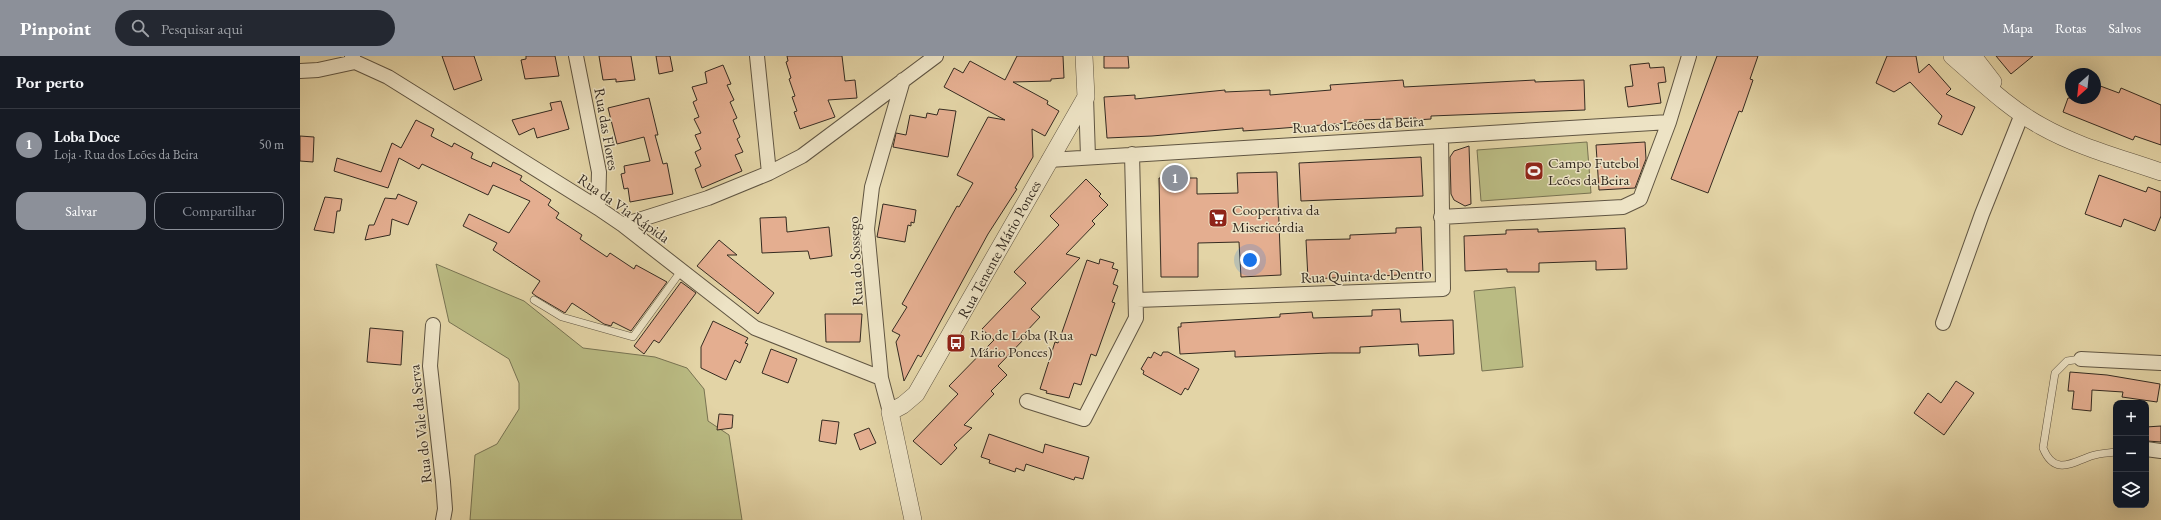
<!DOCTYPE html>
<html lang="pt">
<meta charset="utf-8">
<style>
:root{--surface:#171b24;--page:#242831;--text:#f1f3f6;--muted:#9ea1a6;--line:#363941;--accent:#8c9099}
body{margin:0;font-family:"EB Garamond",serif;background:var(--page);color:var(--text)}
.controls{position:absolute;right:12px;bottom:12px;display:grid;overflow:hidden;border-radius:8px;box-shadow:0 4px 16px #0002}
.controls button{width:36px;height:36px;display:grid;place-items:center;padding:0;border:0;border-bottom:1px solid var(--line);background:var(--surface);color:var(--text);font:20px sans-serif}
.compass{position:absolute;left:1765px;top:12px;width:36px;height:36px;border-radius:50%;background:var(--surface);box-shadow:0 4px 16px #0002;rotate:207deg}
.you{position:absolute;left:950px;top:204px;width:14px;height:14px;margin:-10px;border:3px solid #fff;border-radius:50%;background:#1a73e8;box-shadow:0 0 0 6px #1a73e833}
.badge{display:grid;place-items:center;width:26px;height:26px;border-radius:50%;background:var(--accent);color:#fff;font-size:13px;font-weight:700}
.pin{position:absolute;translate:-50% -50%;border:2px solid #fff;box-shadow:0 1px 4px #0006}
.list{margin:0;padding:0;list-style:none}
h2{display:flex;justify-content:space-between;align-items:center;height:52px;margin:0;padding:0 16px;font-size:17px}
h2 small{font-size:13px;font-weight:400;color:var(--muted)}
.list li{display:grid;grid-template-columns:26px 1fr auto;gap:12px;align-items:center;box-sizing:border-box;height:72px;padding:0 16px;border-top:1px solid var(--line)}
.list b{display:block;font-size:15px;white-space:nowrap}
.list p{margin:0;font-size:13px;white-space:nowrap;color:var(--muted)}
.list em{font-size:13px;font-style:normal;color:var(--muted)}
.actions{display:flex;gap:8px;padding:12px 16px}
.actions a{flex:1;padding:9px 0;border:1px solid var(--accent);border-radius:12px;text-align:center;font-size:14px;color:var(--accent)}
.actions .main{background:var(--accent);color:#fff}
.icon{flex:none;width:22px;height:22px;fill:none;stroke:currentColor;stroke-width:2;stroke-linecap:round;stroke-linejoin:round}
.map{position:relative;flex:none;width:1861px;height:464px;overflow:hidden}
header{display:flex;align-items:center;gap:24px;box-sizing:border-box;height:56px;padding:0 20px;background:var(--accent);color:#fff}
header strong{font-size:19px}
nav{display:flex;gap:22px;margin-inline-start:auto;font-size:14px}
.search{width:280px;height:36px;background:var(--page);display:flex;align-items:center;gap:10px;box-sizing:border-box;padding:0 14px;border-radius:22px;color:var(--muted);font-size:15px}
main{display:flex}
aside{flex:1;background:var(--surface)}
.map>svg:first-child{display:block}
.green{fill:#babb83;stroke:#787352}
.building{fill:#e4ae90;stroke:#352b21}
.lines{fill:none;stroke-linecap:round;stroke-linejoin:round}
.service-casing{stroke:#605542;stroke-width:8}
.minor-casing{stroke:#605542;stroke-width:16}
.tertiary-casing{stroke:#605542;stroke-width:18}
.service{stroke:#ede3c5;stroke-width:7}
.minor{stroke:#ede3c5;stroke-width:14}
.tertiary{stroke:#ede3c5;stroke-width:17}
.labels{text-anchor:middle;dominant-baseline:central;stroke-width:3;stroke-linejoin:round;paint-order:stroke}
.street-label{font-size:15px;fill:#352b21;stroke:#ede3c5}
.poi-label{font-size:15px;fill:#352b21;stroke:#ede3c5;text-anchor:start}
</style>
<header>
<strong>Pinpoint</strong>
<div class="search"><svg class="icon" aria-label="search" viewBox="0 0 24 24"><circle cx="10" cy="10" r="6"/><path d="M15 15l6 6"/></svg>Pesquisar aqui</div>
<nav><a>Mapa</a><a>Rotas</a><a>Salvos</a></nav>
</header>
<main>
<aside>
<h2>Por perto<small></small></h2>
<ul class="list">
<li><span class="badge">1</span><div><b>Loba Doce</b><p>Loja · Rua dos Leões da Beira</p></div><em>50 m</em></li>
</ul>
<div class="actions"><a class="main">Salvar</a><a>Compartilhar</a></div>
</aside>
<div class="map">
<svg width="1861" height="464" viewBox="0 0 1861 464">
<rect width="100%" height="100%" fill="#e3d4a6"/>
<filter id="stains"><feTurbulence type="fractalNoise" baseFrequency=".005" numOctaves="4"/><feColorMatrix values="0 0 0 0 .2 0 0 0 0 .09 0 0 0 0 .02 0 0 0 .5 -.17"/></filter>
<radialGradient id="worn" r=".72"><stop offset=".6" stop-color="#630" stop-opacity="0"/><stop offset="1" stop-color="#630" stop-opacity=".3"/></radialGradient>
<!-- green -->
<path class="green" d="M 1287,86 L 1291,137 L 1181,145 L 1177,94 Z
M 136,208 L 224,245 L 283,292 L 355,301 L 387,312 L 404,333 L 408,365 L 429,379 L 442,464 L 170,464 L 175,399 L 197,388 L 219,353 L 219,327 L 209,303 L 149,266 Z
M 1215,231 L 1223,311 L 1182,315 L 1174,235 Z"/>
<!-- building -->
<path class="building" d="M 142,0 L 174,0 L 182,24 L 154,34 Z
M 226,0 L 255,0 L 259,20 L 225,23 L 221,4 L 226,3 Z
M 299,0 L 331,0 L 335,24 L 316,26 L 316,23 L 303,24 Z
M 356,0 L 370,0 L 373,15 L 359,18 Z
M 487,0 L 542,0 L 545,25 L 555,24 L 557,42 L 528,44 L 535,61 L 500,73 L 494,56 L 497,55 L 492,41 L 495,40 L 489,23 L 491,22 L 486,6 L 488,5 Z
M 717,0 L 763,0 L 764,22 L 751,23 L 751,25 L 713,26 L 748,45 L 747,48 L 759,55 L 745,80 L 732,73 L 733,101 L 715,132 L 717,133 L 688,178 L 621,301 L 618,299 L 604,325 L 596,286 L 600,279 L 592,275 L 607,251 L 602,248 L 657,150 L 659,151 L 673,127 L 657,119 L 688,61 L 705,64 L 644,31 L 654,12 L 663,17 L 670,5 L 705,24 Z
M 804,0 L 828,0 L 829,12 L 804,12 Z
M 1417,0 L 1458,0 L 1450,23 L 1453,24 L 1442,56 L 1439,55 L 1408,137 L 1371,123 Z
M 1587,0 L 1616,0 L 1619,17 L 1629,8 L 1651,33 L 1646,38 L 1675,51 L 1662,79 L 1638,68 L 1642,60 L 1610,26 L 1594,36 L 1576,27 Z
M 1696,0 L 1733,0 L 1711,18 Z
M 1349,7 L 1350,12 L 1364,11 L 1366,26 L 1358,27 L 1361,47 L 1328,51 L 1325,31 L 1333,30 L 1330,9 Z
M 423,9 L 431,28 L 427,29 L 434,44 L 430,46 L 437,62 L 433,64 L 440,81 L 437,83 L 443,96 L 435,99 L 442,115 L 402,132 L 395,113 L 401,110 L 395,96 L 401,93 L 395,79 L 401,77 L 394,63 L 399,61 L 393,46 L 397,44 L 392,31 L 407,27 L 405,16 Z
M 1103,24 L 1104,31 L 1235,24 L 1235,26 L 1284,24 L 1285,54 L 1131,60 L 1131,63 L 1116,64 L 1116,62 L 1060,64 L 1060,66 L 972,73 L 943,75 L 943,72 L 852,80 L 807,82 L 804,41 L 835,39 L 835,43 L 925,34 L 925,36 L 970,34 L 970,39 L 1031,34 L 1030,29 Z
M 1795,28 L 1819,37 L 1821,32 L 1861,49 L 1861,89 L 1835,80 L 1833,84 L 1763,56 L 1768,42 L 1795,42 Z
M 349,42 L 358,79 L 355,79 L 363,108 L 367,107 L 373,138 L 330,146 L 328,132 L 324,133 L 321,118 L 325,117 L 324,110 L 350,105 L 344,81 L 317,88 L 308,52 Z
M 261,45 L 269,73 L 237,82 L 234,72 L 219,79 L 212,64 L 252,54 L 250,47 Z
M 639,53 L 656,55 L 648,101 L 593,91 L 596,77 L 606,79 L 610,59 L 626,62 L 627,57 L 637,59 Z
M 116,64 L 134,73 L 131,80 L 152,91 L 154,87 L 173,97 L 171,102 L 191,111 L 193,106 L 222,120 L 220,124 L 251,144 L 248,149 L 259,157 L 256,162 L 282,179 L 280,183 L 307,201 L 310,197 L 334,213 L 336,209 L 367,226 L 331,275 L 313,266 L 311,270 L 304,268 L 272,247 L 265,257 L 236,240 L 232,237 L 240,225 L 193,194 L 197,187 L 163,170 L 169,158 L 209,177 L 230,145 L 193,129 L 188,139 L 122,108 L 119,113 L 99,102 L 88,132 L 34,115 L 37,102 L 81,116 L 92,87 L 101,92 Z
M 0,80 L 14,81 L 13,106 L 0,105 Z
M 1345,86 L 1346,103 L 1335,132 L 1299,134 L 1296,89 Z
M 1169,90 L 1171,148 L 1165,150 L 1154,144 L 1151,138 L 1150,101 L 1154,95 Z
M 1121,101 L 1123,140 L 1001,145 L 999,107 Z
M 977,116 L 981,219 L 941,221 L 939,186 L 898,187 L 898,221 L 861,221 L 859,122 L 897,122 L 897,138 L 938,137 L 937,117 Z
M 1799,119 L 1846,136 L 1848,131 L 1861,136 L 1861,160 L 1855,175 L 1824,163 L 1821,171 L 1785,158 Z
M 786,123 L 801,138 L 799,140 L 808,149 L 792,165 L 795,168 L 766,198 L 780,202 L 731,253 L 740,261 L 724,278 L 727,280 L 698,310 L 707,319 L 691,335 L 694,338 L 664,369 L 672,372 L 654,389 L 657,392 L 641,409 L 613,385 L 658,338 L 649,330 L 694,284 L 682,273 L 726,227 L 714,216 L 759,169 L 750,160 Z
M 98,138 L 117,146 L 108,169 L 92,163 L 90,179 L 65,184 L 69,169 L 74,169 L 85,142 L 96,143 Z
M 25,141 L 42,143 L 40,155 L 37,155 L 34,177 L 14,174 Z
M 583,148 L 616,154 L 614,167 L 611,166 L 611,170 L 608,169 L 605,186 L 577,181 Z
M 486,161 L 487,176 L 529,171 L 532,200 L 510,203 L 508,195 L 462,197 L 460,162 Z
M 1121,171 L 1123,218 L 1008,223 L 1006,184 L 1050,183 L 1050,179 L 1096,177 L 1096,172 Z
M 1325,172 L 1327,213 L 1296,214 L 1296,205 L 1239,207 L 1239,216 L 1207,216 L 1207,213 L 1165,215 L 1164,180 L 1206,178 L 1206,174 L 1238,173 L 1238,176 Z
M 419,184 L 437,199 L 427,199 L 474,237 L 458,258 L 397,210 Z
M 800,203 L 814,207 L 812,212 L 818,214 L 813,228 L 818,230 L 812,246 L 815,247 L 796,300 L 791,298 L 781,329 L 774,327 L 769,342 L 746,337 L 747,335 L 740,333 L 755,286 L 758,287 L 761,279 L 787,204 L 799,208 Z
M 381,226 L 396,237 L 359,287 L 354,284 L 344,298 L 334,290 Z
M 1100,253 L 1101,266 L 1153,264 L 1154,298 L 1119,300 L 1118,288 L 1060,291 L 1060,297 L 1030,297 L 935,301 L 935,295 L 880,298 L 878,271 L 881,271 L 881,267 L 980,261 L 980,258 L 1012,256 L 1013,262 L 1072,260 L 1072,254 Z
M 525,258 L 562,258 L 560,286 L 526,286 Z
M 413,265 L 448,282 L 445,287 L 448,288 L 440,307 L 435,304 L 426,324 L 401,312 L 401,291 Z
M 70,272 L 103,275 L 101,309 L 67,306 Z
M 471,293 L 497,303 L 488,327 L 462,317 Z
M 854,296 L 861,300 L 863,296 L 868,296 L 899,313 L 888,334 L 885,332 L 881,339 L 843,318 L 844,315 L 841,313 L 848,301 L 851,302 Z
M 1770,316 L 1807,319 L 1860,328 L 1857,346 L 1822,341 L 1823,336 L 1792,334 L 1791,355 L 1772,353 L 1774,335 L 1768,335 Z
M 1656,325 L 1674,337 L 1644,379 L 1614,357 L 1628,337 L 1641,347 Z
M 419,358 L 433,359 L 432,372 L 417,374 Z
M 522,364 L 539,366 L 536,388 L 519,385 Z
M 1861,370 L 1861,386 L 1847,385 L 1846,371 Z
M 569,372 L 576,387 L 560,394 L 554,378 Z
M 689,378 L 743,397 L 745,388 L 789,401 L 783,423 L 775,421 L 774,424 L 726,408 L 724,415 L 716,412 L 715,416 L 689,407 L 690,404 L 681,401 Z"/>
<g class="lines">
<!-- service casing -->
<g class="service-casing">
<path id="service" d="M 234,244 L 262,261 L 333,281 L 381,215
M 1781,303 L 1767,305 L 1755,317 L 1743,392 C 1754,419 1770,408 1791,400 C 1799,397 1808,397 1816,396"/>
</g>
<!-- minor casing -->
<g class="minor-casing">
<path id="minor" d="M 52,0 L 55,6 L 88,21 L 298,152 L 323,169 L 455,272 L 581,322
M 276,0 L 299,116 L 298,152
M 457,0 L 469,117
M 0,15 L 18,14 L 55,6
M 786,41 L 788,101
M 749,104 L 1369,66
M 1141,161 L 1323,151 L 1340,143 L 1369,66 L 1389,0
M 323,169 L 408,142 L 469,117 L 502,100 L 636,0
M 837,244 L 1143,233 L 1141,80
M 1643,267 L 1682,158 L 1722,58
M 133,269 L 130,310 L 143,426 L 145,453 L 143,464
M 1781,303 L 1861,307
M 727,345 L 784,363 L 836,262 L 832,98
M 590,356 L 581,322 L 567,173 L 572,131 L 603,24
M 1846,393 L 1861,395"/>
</g>
<!-- tertiary casing -->
<g class="tertiary-casing">
<path id="tertiary" d="M 1652,0 C 1680,24 1708,52 1741,70 C 1778,91 1821,102 1861,116
M 1673,0 L 1693,26
M 613,464 L 590,356 L 603,349 L 616,338 L 786,41 L 784,0"/>
</g>
<!-- service -->
<use href="#service" class="service"/>
<!-- minor -->
<use href="#minor" class="minor"/>
<!-- tertiary -->
<use href="#tertiary" class="tertiary"/>
</g>
<!-- icons -->
<defs>
<g id="stadium-square" transform="scale(1)"><rect x="-9" y="-9" width="18" height="18" rx="4" fill="#8f2418" stroke="#ede3c5"/><path d="M0-5a6.5 5 0 1 0 0 10a6.5 5 0 1 0 0-10ZM-3.5-1.8h7v3.6h-7Z" fill="#fff"/></g>
<g id="supermarket-square" transform="scale(1)"><rect x="-9" y="-9" width="18" height="18" rx="4" fill="#8f2418" stroke="#ede3c5"/><path d="M-6-5.5h2.5l.6 2H6L4.5 2H-2.5L-4.4-4H-6ZM-1.5 3.2a1.3 1.3 0 1 0 .1 0ZM3 3.2a1.3 1.3 0 1 0 .1 0Z" fill="#fff"/></g>
<g id="bus-square" transform="scale(1)"><rect x="-9" y="-9" width="18" height="18" rx="4" fill="#8f2418" stroke="#ede3c5"/><path d="M-5-6H5V4H4V6H2V4H-2V6H-4V4H-5ZM-3.5-4V0h7V-4ZM-3.5 1.2v1.5H-2V1.2ZM2 1.2v1.5H3.5V1.2Z" fill="#fff"/></g>
</defs>
<g fill-rule="evenodd">
<use href="#stadium-square" x="1234" y="115"/>
<use href="#supermarket-square" x="918" y="162"/>
<use href="#bus-square" x="656" y="287"/>
</g>
<g class="labels">
<!-- street labels -->
<g class="street-label">
<text transform="translate(1058 68) rotate(-3)">Rua dos Leões da Beira</text>
<text transform="translate(307 73) rotate(80)">Rua das Flores</text>
<text transform="translate(324 152) rotate(35)">Rua da Via Rápida</text>
<text transform="translate(699 193) rotate(-61)">Rua Tenente Mário Ponces</text>
<text transform="translate(555 205) rotate(-93)">Rua do Sossego</text>
<text transform="translate(1066 219) rotate(-2)">Rua Quinta de Dentro</text>
<text transform="translate(120 368) rotate(-96)">Rua do Vale da Serva</text>
</g>
<!-- poi labels -->
<g class="poi-label">
<text x="1248" y="106">Campo Futebol<tspan x="1248" dy="17">Leões da Beira</tspan></text>
<text x="932" y="153">Cooperativa da<tspan x="932" dy="17">Misericórdia</tspan></text>
<text x="670" y="278">Rio de Loba (Rua<tspan x="670" dy="17">Mário Ponces)</tspan></text>
</g>
</g>
<rect width="100%" height="100%" filter="url(#stains)"/>
<rect width="100%" height="100%" fill="url(#worn)"/>
</svg>
<div class="controls">
<button>+</button>
<button>−</button>
<button><svg class="icon" aria-label="layers" viewBox="0 0 24 24"><path d="M12 4l9 5-9 5-9-5zM3 14l9 5 9-5"/></svg></button>
</div>
<svg class="compass" viewBox="-18 -18 36 36"><path d="M0-13l5 13h-10z" fill="#e53935"/><path d="M0 13l5-13h-10z" fill="#9ea1a6"/></svg>
<div class="you"></div>
<div class="pin badge" style="left:875px;top:122px">1</div>
</div>
</main>
